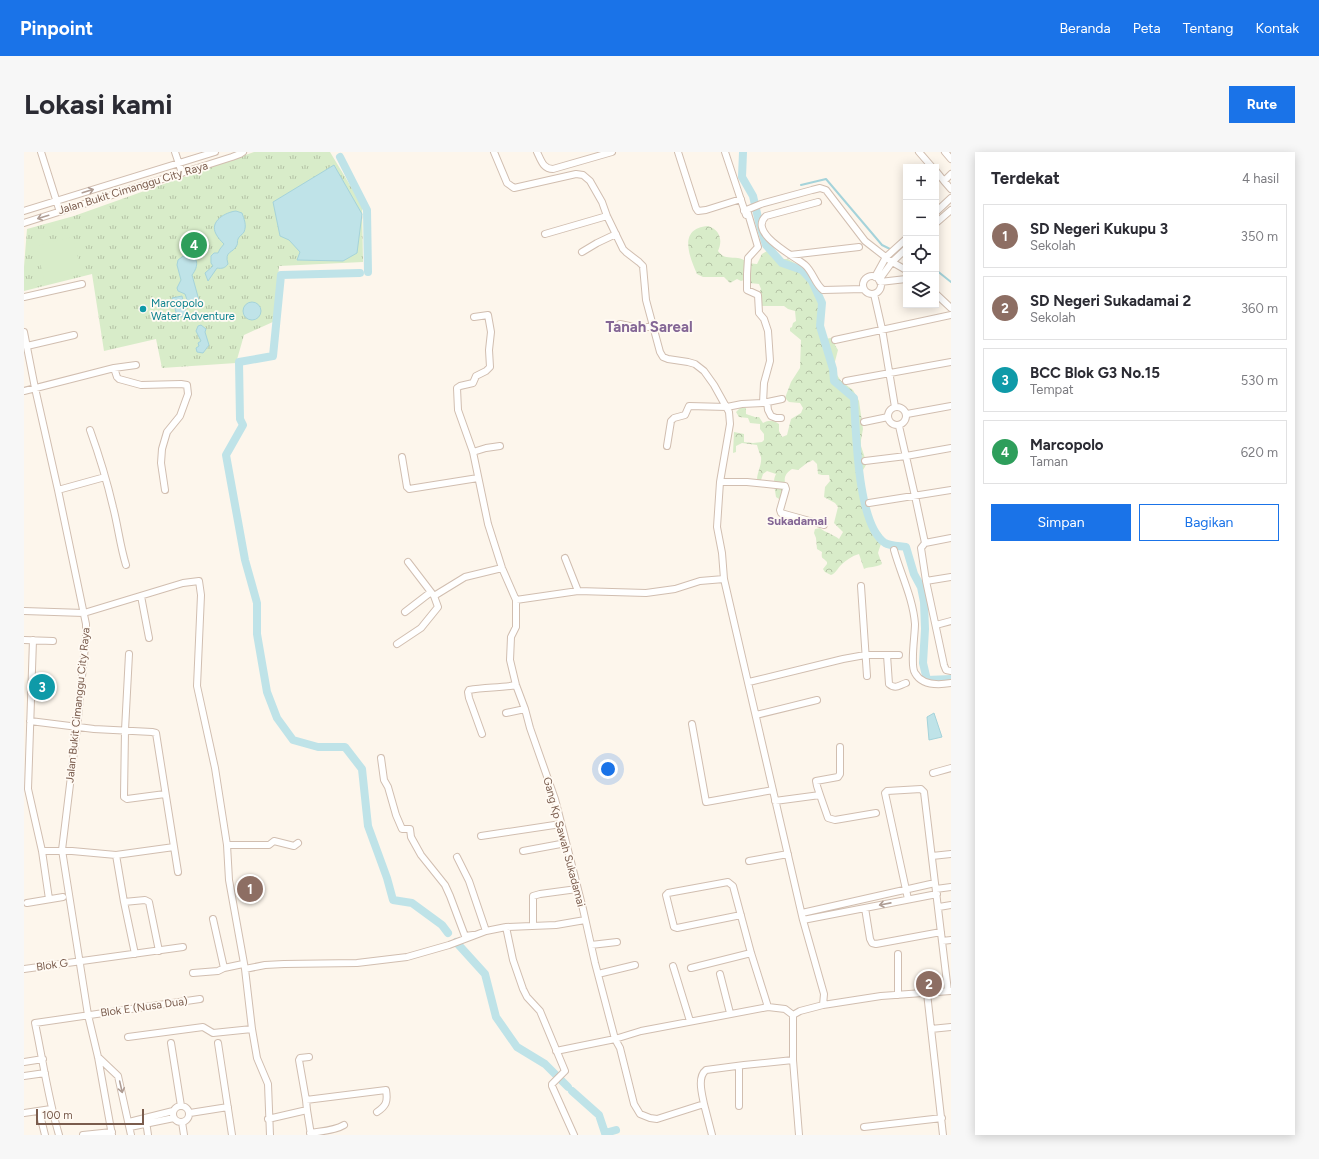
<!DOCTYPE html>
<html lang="id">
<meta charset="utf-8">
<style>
:root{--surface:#fff;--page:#f7f7f7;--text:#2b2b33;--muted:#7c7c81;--line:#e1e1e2;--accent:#1a73e8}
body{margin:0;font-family:Figtree,sans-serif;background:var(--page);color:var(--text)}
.controls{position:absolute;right:12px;top:12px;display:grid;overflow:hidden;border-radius:0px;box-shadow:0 2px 10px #0003}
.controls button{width:36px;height:36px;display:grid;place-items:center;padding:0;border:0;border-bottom:1px solid var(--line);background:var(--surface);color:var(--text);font:20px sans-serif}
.scale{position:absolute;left:12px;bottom:10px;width:108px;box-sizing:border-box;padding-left:4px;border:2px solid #7a5c4d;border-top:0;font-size:11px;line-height:14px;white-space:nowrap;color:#7a5c4d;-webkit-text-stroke:3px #fffaf3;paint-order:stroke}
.you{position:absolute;left:584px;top:617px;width:14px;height:14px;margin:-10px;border:3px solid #fff;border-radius:50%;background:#1a73e8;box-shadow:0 0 0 6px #1a73e833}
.badge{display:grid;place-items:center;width:26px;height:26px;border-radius:50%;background:var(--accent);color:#fff;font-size:13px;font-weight:700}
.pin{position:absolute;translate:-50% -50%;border:2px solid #fff;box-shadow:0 1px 4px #0006}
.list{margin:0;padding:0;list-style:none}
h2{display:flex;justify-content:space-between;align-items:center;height:52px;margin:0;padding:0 16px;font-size:17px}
h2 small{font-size:13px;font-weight:400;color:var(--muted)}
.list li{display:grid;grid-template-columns:26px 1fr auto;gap:12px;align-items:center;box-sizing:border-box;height:64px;margin:0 8px 8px;padding:0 8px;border:1px solid var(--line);border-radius:0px}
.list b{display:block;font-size:15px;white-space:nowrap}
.list p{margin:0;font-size:13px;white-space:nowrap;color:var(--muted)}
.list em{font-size:13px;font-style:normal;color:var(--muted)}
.actions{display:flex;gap:8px;padding:12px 16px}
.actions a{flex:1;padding:9px 0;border:1px solid var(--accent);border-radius:0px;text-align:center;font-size:14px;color:var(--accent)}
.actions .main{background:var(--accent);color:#fff}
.icon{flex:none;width:22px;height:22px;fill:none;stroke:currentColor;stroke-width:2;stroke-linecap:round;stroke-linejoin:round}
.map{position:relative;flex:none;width:927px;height:983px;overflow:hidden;border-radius:0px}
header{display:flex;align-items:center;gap:24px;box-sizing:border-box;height:56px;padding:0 20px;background:var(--accent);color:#fff}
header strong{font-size:19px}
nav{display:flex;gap:22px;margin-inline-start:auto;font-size:14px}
.intro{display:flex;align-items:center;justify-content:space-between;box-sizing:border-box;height:96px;padding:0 24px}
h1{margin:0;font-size:28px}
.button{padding:10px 18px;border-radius:0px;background:var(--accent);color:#fff;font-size:14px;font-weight:700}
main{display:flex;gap:24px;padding:0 24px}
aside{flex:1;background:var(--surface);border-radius:0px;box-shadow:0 2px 10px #0003}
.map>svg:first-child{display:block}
.forest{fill:url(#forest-crowns)}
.park{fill:url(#park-tufts)}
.pitch{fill:#d8ecc9}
.water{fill:#bfe3e8;stroke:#a5d3da}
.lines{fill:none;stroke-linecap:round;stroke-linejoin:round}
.stream{stroke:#a5d3da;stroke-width:2}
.canal{stroke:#bfe3e8;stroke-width:8}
.street-casing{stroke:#d1beb0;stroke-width:8}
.street{stroke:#fff;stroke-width:6}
.oneway{stroke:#af9d94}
.culture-dot{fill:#0f9aa8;stroke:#fffaf3;stroke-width:1.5}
.labels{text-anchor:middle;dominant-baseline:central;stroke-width:3.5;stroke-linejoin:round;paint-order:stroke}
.street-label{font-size:11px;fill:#7a5c4d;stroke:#fffaf3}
.culture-label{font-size:11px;fill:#0d838f;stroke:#fffaf3;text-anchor:start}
.neighbourhood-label{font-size:12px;font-weight:bold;fill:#846695;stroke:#fffaf3}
.district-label{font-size:15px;font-weight:bold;fill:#846695;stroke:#fffaf3}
</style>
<header>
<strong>Pinpoint</strong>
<nav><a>Beranda</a><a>Peta</a><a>Tentang</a><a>Kontak</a></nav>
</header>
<div class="intro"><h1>Lokasi kami</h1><a class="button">Rute</a></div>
<main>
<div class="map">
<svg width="927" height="983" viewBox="0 0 927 983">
<defs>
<pattern id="forest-crowns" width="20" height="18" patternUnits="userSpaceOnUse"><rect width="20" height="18" fill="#d8ecc9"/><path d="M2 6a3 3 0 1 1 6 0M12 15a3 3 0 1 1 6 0" fill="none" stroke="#b4c2a5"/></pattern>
<pattern id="park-tufts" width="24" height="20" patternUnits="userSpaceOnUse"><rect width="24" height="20" fill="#d8ecc9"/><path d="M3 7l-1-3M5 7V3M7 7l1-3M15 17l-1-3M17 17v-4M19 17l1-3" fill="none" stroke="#b4c2a5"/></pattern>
</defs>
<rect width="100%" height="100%" fill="#fdf6ec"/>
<!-- forest -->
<path class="forest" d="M 684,74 C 696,78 699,88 694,99 C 700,107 705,105 714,106 C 720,107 724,112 733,112 L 738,102 L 743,99 L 749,102 L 752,107 L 764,107 L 774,113 L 784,123 L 795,138 L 800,156 L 794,168 L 797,183 L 802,187 L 815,184 L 811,193 L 814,198 L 809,217 L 817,229 L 829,238 L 835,249 L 839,277 L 837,288 L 837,294 L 841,306 L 842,313 L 839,318 L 838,343 L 840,349 L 845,354 L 846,360 L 844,372 C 862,382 860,383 854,401 L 858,412 C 851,416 846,414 840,417 L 835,402 C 828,404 822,408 817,413 C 813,417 812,421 807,423 L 801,420 L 799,417 L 803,412 L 803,410 C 799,405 797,408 798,400 L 793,397 L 792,386 L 790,381 L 791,377 L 796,376 C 802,381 809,382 815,387 L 819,380 L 810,371 L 814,355 L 811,351 L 800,345 L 801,335 L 806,329 L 805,323 L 798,323 L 794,322 L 793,312 L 789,308 L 783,311 L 774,318 L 768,317 C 760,322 759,328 763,336 L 759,345 L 755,347 L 752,345 C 751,336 748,330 752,322 L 743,319 L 739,322 L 737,328 L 733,328 C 733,320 738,313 737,305 C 736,302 734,297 733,293 L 718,291 L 712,294 L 712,300 L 709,301 L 710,280 L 720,282 L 720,290 L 729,291 L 738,290 L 740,288 L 740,282 L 736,277 L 736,272 L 726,271 L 724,266 L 715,265 L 712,260 L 717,255 L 722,256 L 722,262 L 731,265 L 735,265 L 739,271 C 745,268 749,268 755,272 L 755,279 L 758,285 L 763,283 L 767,267 L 777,261 L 779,256 L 776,251 L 765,250 L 761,246 L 767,230 L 776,216 L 777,188 L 766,179 L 766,176 L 768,175 L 769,171 L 772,169 L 771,159 L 764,157 L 760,154 L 737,154 L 734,143 L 737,137 L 735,132 L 726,131 L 723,127 L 717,129 L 713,127 L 706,131 L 700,125 L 679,125 L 673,122 C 665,104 654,76 684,74 Z"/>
<!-- park -->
<path class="park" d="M 230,0 L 306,0 L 338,53 L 339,110 L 255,114 L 251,169 L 220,183 L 212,211 L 138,216 L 132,187 L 80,199 L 68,122 L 0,139 L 0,115 L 3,77 L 50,64 Z"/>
<!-- pitch -->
<path class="pitch" d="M 49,85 L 58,122 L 21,131 L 12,94 Z"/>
<!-- water -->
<path class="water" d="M 310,13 L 338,62 L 333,101 L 319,109 L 273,108 L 276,100 L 265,88 L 256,84 L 249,50 Z
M 212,59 L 218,61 C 220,67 223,73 220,80 C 219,82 215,84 214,87 C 213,89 214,91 213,93 C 209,102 200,98 204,112 C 201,116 198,117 193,116 L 184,129 L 181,121 L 189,114 L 187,111 L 187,104 L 190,101 L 194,101 L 196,97 L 200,92 C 197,89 194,86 192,82 C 185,69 202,60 212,59 Z
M 162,102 C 175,104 175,114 168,123 L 176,152 L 166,156 L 161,142 L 154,139 L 153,136 L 157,128 L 153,113 L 154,108 Z
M 158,144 L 162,161 L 161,164 L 152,166 L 150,163 L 152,160 L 148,146 Z
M219 159a9 9 0 1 1 18 0a9 9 0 1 1-18 0Z
M 177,173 L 182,177 L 181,180 L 185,193 L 179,201 L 173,200 L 172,196 L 175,194 L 174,191 L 177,189 L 172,179 L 174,174 Z
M 910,561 L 918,585 L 905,588 L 903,565 Z"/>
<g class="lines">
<!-- stream -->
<path class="stream" d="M 777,33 L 802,27 L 858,93 L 882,105
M 912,118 L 927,130"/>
<!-- canal -->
<path class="canal" d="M 719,0 L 718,25 L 729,44 L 735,70 L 742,93 L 758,111 L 778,118 L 788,129 L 798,151 L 796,174 L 809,217 L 810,229 L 830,246 C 832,277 833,373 861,391 C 866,394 876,394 882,395 L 890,422 L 897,435 L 900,450 L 901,477 L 899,511 L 903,528 L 927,527
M 316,5 L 343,58 L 344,120
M 336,121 L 257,123 L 249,204 L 215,210 L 216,267 L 219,273 L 202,303 L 221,408 L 233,451 L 233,482 L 243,540 L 253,566 L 269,588 L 294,595 L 321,595 L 338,617 L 344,674 L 363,726 L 369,748 L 388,751 L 418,773 L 424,781
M 432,790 L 461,822 L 472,865 L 493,895 L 521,912 L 544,935
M 548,939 L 575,963 L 581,981 L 592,978"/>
<!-- street casing -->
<g class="street-casing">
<path id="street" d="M 17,0 L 36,60
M 151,0 L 158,21
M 470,0 L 483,31 L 490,36 L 552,22 L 559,23 L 566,29 L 578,50 L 583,64 L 599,97 L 602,100 L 615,110 L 619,114 L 622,148 L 636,200 L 639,205 L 644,207 L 664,210 L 671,212 L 680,219 L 690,233 L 705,260 L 706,272 L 696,330 L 693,375 L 698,401 L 700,427 L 779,768 L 800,842 L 799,853 L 776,859 L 769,863 L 769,908 L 775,983
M 513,0 C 517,8 519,17 529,17 L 588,0
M 654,0 L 672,56 L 674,59 L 682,58 L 717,47
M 701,0 L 722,63
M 895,0 L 908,15
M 921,0 L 927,7
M 912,19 L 920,29
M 927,22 L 920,29 L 927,37
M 794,50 L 742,64 C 723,81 772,105 781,113 C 789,120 791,132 799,138 L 840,137
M 723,58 L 734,95 L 724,106 L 723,122 L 723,138 L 734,143 L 735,161 L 740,167 L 744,179 L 746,209 L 740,231 L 739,251
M 0,59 L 191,0
M 720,59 L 737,52 L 788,38 L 796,36 L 802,38 L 841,89 L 868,110 L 882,118
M 912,60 L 927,46
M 0,71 L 208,5 L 216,2 L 219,0
M 912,71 L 927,58
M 521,82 L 583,64
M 558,100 L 573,91 L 592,82
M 766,103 L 835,95
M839 133a9 9 0 1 1 18 0a9 9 0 1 1-18 0Z
M 851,125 L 862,105 L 882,87
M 855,128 L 868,110 L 882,97
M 856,130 L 882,127
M 850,142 L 858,177 L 871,255
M 912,142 L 927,156
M 0,145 L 58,132
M 450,165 L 464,163 L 467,180 L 465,198 L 466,215 L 462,219 L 452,224 L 449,231 L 436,234 L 433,236 L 434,258 L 449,300 L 464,372 L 478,416 L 492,448 L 492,475 L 487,485 L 486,508 L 492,533 L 501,557 L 506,576 L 531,647 L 559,757 L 571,811 L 591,887 L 596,896 L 610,952 L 616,962 L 626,966 L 633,967 L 680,952 C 678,942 673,925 682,918 L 720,913 L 769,908
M 596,172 L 610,175 L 630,175
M 0,180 L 11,236 L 34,338 L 62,472 L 62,484 L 53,575 L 38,698 L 64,863 L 74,905 L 88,983
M 811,188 L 927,163
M 3,194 L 50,183
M 90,216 L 93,225 L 95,227 L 117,233 L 157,232 L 163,233 L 164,242 L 156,264 L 143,280 L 138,297 L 137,311 L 141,338
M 822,229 L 927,210
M 0,239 L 90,216 L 112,213
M 743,250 L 744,258 L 747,264 L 752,266 L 757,266
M864 264a9 9 0 1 1 18 0a9 9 0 1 1-18 0Z
M 883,262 L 927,254
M 840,270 L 864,265
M 875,274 L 891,344 L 901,391
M 66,278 C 75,303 83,329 89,355 C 94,374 96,394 102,413
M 643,294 L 647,269 L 650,266 L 661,263 L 665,254 L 703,255 L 718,252 L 739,251 L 758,247
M 449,300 L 462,296 L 476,294
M 378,305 L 383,335 L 385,337 L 454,326
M 841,309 L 882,304 L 927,296
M 696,330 L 723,330 L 761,334 L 762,337 L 756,358 L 757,361 L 800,373
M 34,338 L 81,325
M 845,351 L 927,338
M 927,386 L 901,391 L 897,396 L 902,429 L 920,513 L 922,518 L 927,519
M 870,398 C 877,423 889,446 891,472 C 891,483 886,514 891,521 C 898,534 915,533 927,531
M 541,406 L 554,439
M 384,410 L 410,444
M 902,429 L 927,425
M 837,434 L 843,524
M 117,444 L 125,486
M 492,448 L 554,439 L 622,441 L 651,437 L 676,429 L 700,427
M 0,459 L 60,461 L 159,431 L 175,429 L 177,443 L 173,534 L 191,616 L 203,693 L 205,728 L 221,817 L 228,877 L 233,906 L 244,932 L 246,983
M 381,460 L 407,440
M 912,473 L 927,469
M 0,488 L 29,489
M 9,488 L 4,637 L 18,699 L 25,747
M 373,492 L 397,476 L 414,455 L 410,444 L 441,425 L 478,416
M 105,502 L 101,578 L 100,645 L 103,647 L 141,642
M 863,503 L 865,532 C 872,538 875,533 882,531
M 725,530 L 819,507 L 841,503 L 875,503
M 482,561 L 501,557
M 732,563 L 793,548
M 6,569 L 70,577 L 128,580 L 132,581 L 154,720
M 668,572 L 682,650 L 749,638
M 458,582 L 445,546 L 444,540 L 445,538 C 461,535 477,536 492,533
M 357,606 L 360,628 L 364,635 L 372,663 L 378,677 L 386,677 L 387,685 L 397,703 L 421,733 L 426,744 L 441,784 L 449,783
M 909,621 L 927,616
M 796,643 L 793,634 L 792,629 L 814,625 L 816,622 L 816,595
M 751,649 L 796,643 L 804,666 L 811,668 L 852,661
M 457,684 L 537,672
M 203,693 L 245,693 L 250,689 L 270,694 L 274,691
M 18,699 L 48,699 L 92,703
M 499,699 L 542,691
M 908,704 L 927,702
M 433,705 L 445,729 L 462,779
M 725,709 L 764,702
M 912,737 L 927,735
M 884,747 L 861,641 L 863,639 L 897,637 L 900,640 L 924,839
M 100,750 L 121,748 L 125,750 L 135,799
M 3,751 L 39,745
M 915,755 L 927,753
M 841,756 L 846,787 L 848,791 L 852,792 L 917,780
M 778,761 L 911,731
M 717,763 L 653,776 L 650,775 L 642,743 L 644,741 L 704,730 L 709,734 L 727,801 L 744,855
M 189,767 L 200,816 L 219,812
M 779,768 L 913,742
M 509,774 L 509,744 L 516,742 L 553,737
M 482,775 L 489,808 L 499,837 L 503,845 L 516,859 L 541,919 L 528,932 L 528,934 L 550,983
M 918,789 L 927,788
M 567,793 L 593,790
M 111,802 L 100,750 L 92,703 L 150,695
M 874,802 L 874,843
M 649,814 L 666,869
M 667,816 L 727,801
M 0,817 L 159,795
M 221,817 L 241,813 L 260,812 L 333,811 L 383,805 L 425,793 L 462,779 L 482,775 L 532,773 L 561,768
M 169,821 L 194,819 L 200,816
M 574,822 L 611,813
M 696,822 L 706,861
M 903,841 L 919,983
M 799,853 L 857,844 L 927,839
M 907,877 L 927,875
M 104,885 L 179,875 L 189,881 L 228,877
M 147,891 L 157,954
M 194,891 L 208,983
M 532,899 L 591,887 L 617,879 L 744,855 L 761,857 L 769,863
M 74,905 L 94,924 L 107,983
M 0,910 L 19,907
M 715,914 L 715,954
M 0,924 L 21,921
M 282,948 L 275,908 L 276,906 L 285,905
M 680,952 L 688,983
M149 962a8 8 0 1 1 16 0a8 8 0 1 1-16 0Z
M 283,958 L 282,948 L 362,938 C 364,950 362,954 353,960
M 15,959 L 21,983
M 0,961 L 27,957
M 166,961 L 204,955
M 244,967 L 283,958 L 287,983
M 122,969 L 124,983
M 105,970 L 149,959
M 158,970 L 160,983
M 106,975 L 150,966
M 840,975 L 918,966
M 286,981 C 298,979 310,979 320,973
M 35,983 C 24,946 19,909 11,871 L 176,847
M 59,983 L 88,980"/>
</g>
<!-- street -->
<use href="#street" class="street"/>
</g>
<!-- one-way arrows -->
<defs><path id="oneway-shaft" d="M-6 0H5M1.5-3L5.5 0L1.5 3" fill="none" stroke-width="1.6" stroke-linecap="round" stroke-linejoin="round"/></defs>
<g class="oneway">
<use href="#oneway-shaft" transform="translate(64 39) rotate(-17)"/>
<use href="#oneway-shaft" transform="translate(19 65) rotate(163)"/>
<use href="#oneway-shaft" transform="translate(861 752) rotate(169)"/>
<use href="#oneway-shaft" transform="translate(97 935) rotate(77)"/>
</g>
<!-- markers -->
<circle class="culture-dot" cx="119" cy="157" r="4"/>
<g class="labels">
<!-- street labels -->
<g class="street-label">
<text transform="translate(109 36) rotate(-17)">Jalan Bukit Cimanggu City Raya</text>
<text transform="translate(54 553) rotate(-84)">Jalan Bukit Cimanggu City Raya</text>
<text transform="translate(540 690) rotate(75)">Gang Kp Sawah Sukadamai</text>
<text transform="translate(28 813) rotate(-8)">Blok G</text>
<text transform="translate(120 855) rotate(-8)">Blok E (Nusa Dua)</text>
</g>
<!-- culture labels -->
<g class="culture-label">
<text x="127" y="151">Marcopolo<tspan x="127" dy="13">Water Adventure</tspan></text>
</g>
<!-- neighbourhood labels -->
<g class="neighbourhood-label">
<text x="773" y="369">Sukadamai</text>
</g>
<!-- district labels -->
<g class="district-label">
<text x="625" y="175">Tanah Sareal</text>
</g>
</g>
</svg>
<div class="controls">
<button>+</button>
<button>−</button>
<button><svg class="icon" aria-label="locate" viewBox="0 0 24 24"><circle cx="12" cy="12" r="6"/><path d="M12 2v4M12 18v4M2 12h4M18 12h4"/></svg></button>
<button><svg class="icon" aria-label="layers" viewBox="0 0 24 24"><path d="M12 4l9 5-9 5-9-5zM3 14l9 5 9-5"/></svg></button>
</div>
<div class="scale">100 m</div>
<div class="you"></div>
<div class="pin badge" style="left:226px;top:737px;background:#8d6e63">1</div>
<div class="pin badge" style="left:905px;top:832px;background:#8d6e63">2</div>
<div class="pin badge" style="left:18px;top:535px;background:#0f9aa8">3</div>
<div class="pin badge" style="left:170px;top:93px;background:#2e9e5b">4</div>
</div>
<aside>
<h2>Terdekat<small>4 hasil</small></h2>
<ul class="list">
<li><span class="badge" style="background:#8d6e63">1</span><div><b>SD Negeri Kukupu 3</b><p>Sekolah</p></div><em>350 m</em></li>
<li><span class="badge" style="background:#8d6e63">2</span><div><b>SD Negeri Sukadamai 2</b><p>Sekolah</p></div><em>360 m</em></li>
<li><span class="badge" style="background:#0f9aa8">3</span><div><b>BCC Blok G3 No.15</b><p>Tempat</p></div><em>530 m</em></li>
<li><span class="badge" style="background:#2e9e5b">4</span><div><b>Marcopolo</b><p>Taman</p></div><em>620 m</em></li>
</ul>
<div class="actions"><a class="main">Simpan</a><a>Bagikan</a></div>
</aside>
</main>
